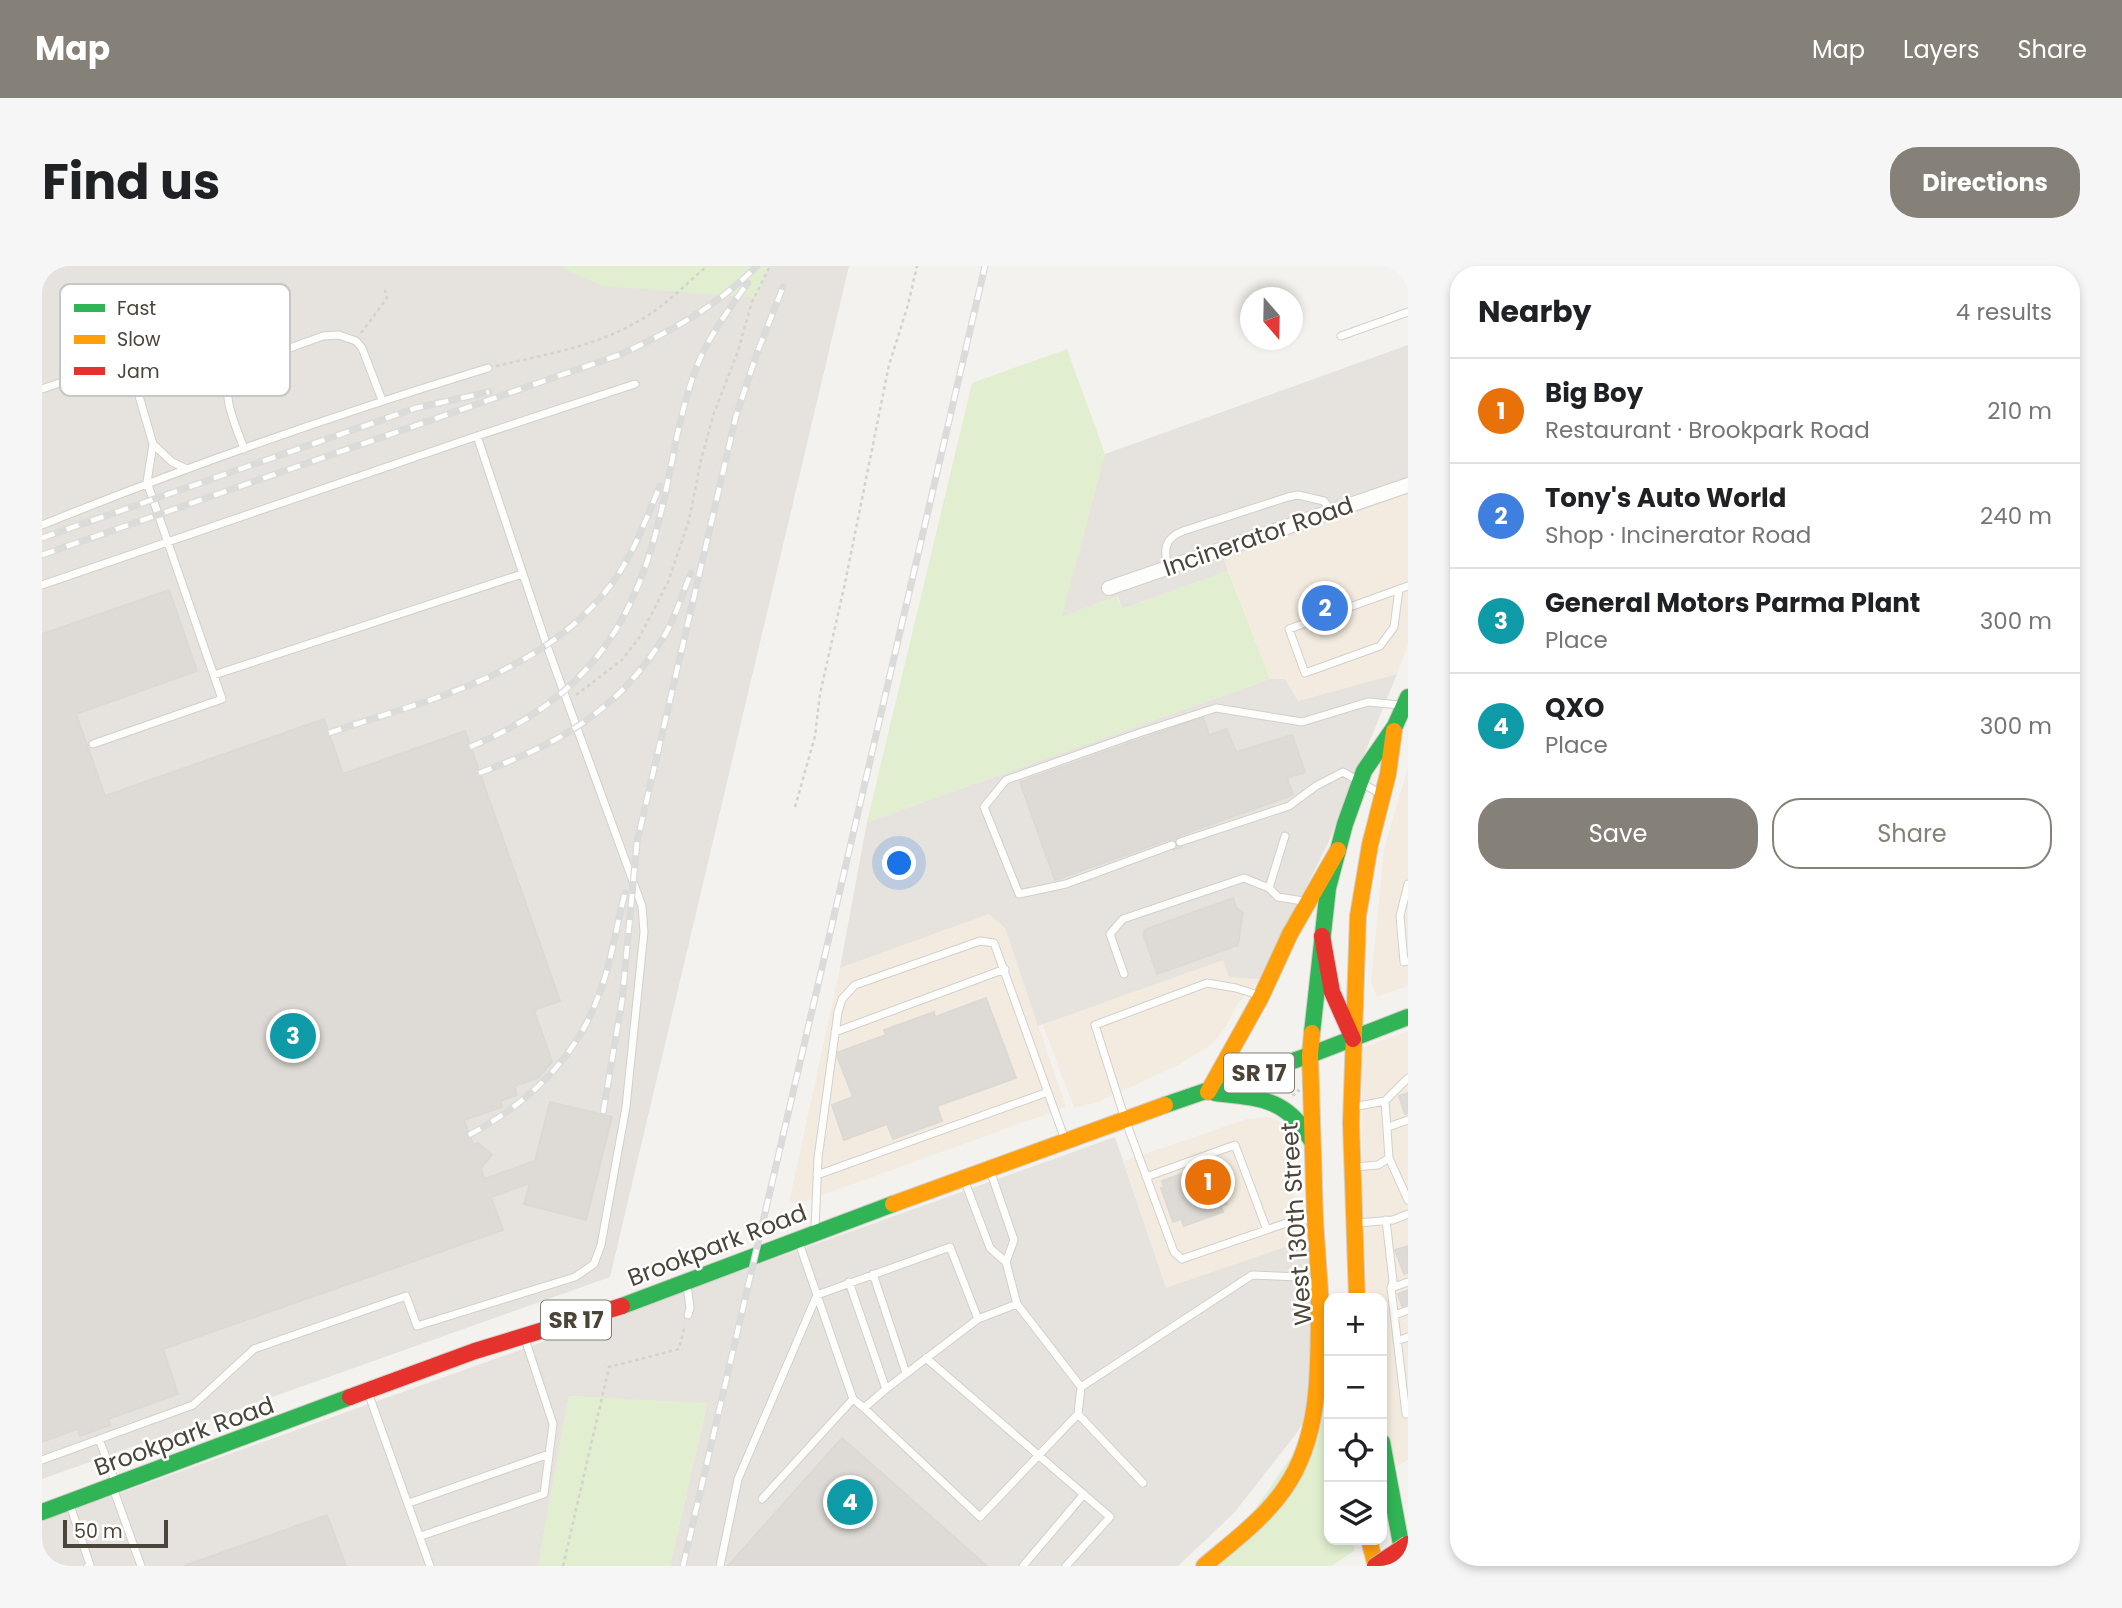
<!DOCTYPE html>
<meta charset="utf-8">
<style>
:root{--surface:#fff;--page:#f6f6f6;--text:#202124;--muted:#757577;--line:#e0e0e0;--accent:#868178}
body{margin:0;font-family:Poppins,sans-serif;background:var(--page);color:var(--text)}
.controls{position:absolute;right:21px;bottom:21px;display:grid;overflow:hidden;border-radius:14px;box-shadow:0 4px 10px #0003}
.controls button{width:63px;height:63px;display:grid;place-items:center;padding:0;border:0;border-bottom:2px solid var(--line);background:var(--surface);color:var(--text);font:35px sans-serif}
.compass{position:absolute;left:1198px;top:21px;width:63px;height:63px;border-radius:50%;background:var(--surface);box-shadow:0 4px 10px #0003;rotate:160deg}
.scale{position:absolute;left:21px;bottom:18px;width:105px;box-sizing:border-box;padding-left:7px;border:4px solid #4b4439;border-top:0;font-size:19px;line-height:24px;white-space:nowrap;color:#4b4439;-webkit-text-stroke:5px #fff;paint-order:stroke}
.you{position:absolute;left:858px;top:598px;width:24px;height:24px;margin:-18px;border:5px solid #fff;border-radius:50%;background:#1a73e8;box-shadow:0 0 0 10px #1a73e833}
.badge{display:grid;place-items:center;width:46px;height:46px;border-radius:50%;background:var(--accent);color:#fff;font-size:23px;font-weight:700}
.pin{position:absolute;translate:-50% -50%;border:4px solid #fff;box-shadow:0 2px 7px #0006}
.list{margin:0;padding:0;list-style:none}
h2{display:flex;justify-content:space-between;align-items:center;height:91px;margin:0;padding:0 28px;font-size:30px}
h2 small{font-size:23px;font-weight:400;color:var(--muted)}
.list li{display:grid;grid-template-columns:46px 1fr auto;gap:21px;align-items:center;box-sizing:border-box;height:105px;padding:0 28px;border-top:2px solid var(--line)}
.list b{display:block;font-size:26px;white-space:nowrap}
.list p{margin:0;font-size:23px;white-space:nowrap;color:var(--muted)}
.list em{font-size:23px;font-style:normal;color:var(--muted)}
.actions{display:flex;gap:14px;padding:21px 28px}
.actions a{flex:1;padding:16px 0;border:2px solid var(--accent);border-radius:28px;text-align:center;font-size:24px;color:var(--accent)}
.actions .main{background:var(--accent);color:#fff}
.icon{flex:none;width:38px;height:38px;fill:none;stroke:currentColor;stroke-width:2;stroke-linecap:round;stroke-linejoin:round}
.map{position:relative;flex:none;width:1366px;height:1300px;overflow:hidden;border-radius:28px}
header{display:flex;align-items:center;gap:42px;box-sizing:border-box;height:98px;padding:0 35px;background:var(--accent);color:#fff}
header strong{font-size:33px}
nav{display:flex;gap:38px;margin-inline-start:auto;font-size:24px}
.intro{display:flex;align-items:center;justify-content:space-between;box-sizing:border-box;height:168px;padding:0 42px}
h1{margin:0;font-size:49px}
.button{padding:18px 32px;border-radius:28px;background:var(--accent);color:#fff;font-size:24px;font-weight:700}
main{display:flex;gap:42px;padding:0 42px}
aside{flex:1;background:var(--surface);border-radius:28px;box-shadow:0 4px 10px #0003}
.map>svg:first-child{display:block}
.commercial{fill:#f3ebdf}
.industrial{fill:#e6e2de}
.green{fill:#e1eecf}
.building{fill:#dedbd6;stroke:#dcd9d4;stroke-width:2}
.lines{fill:none;stroke-linecap:round;stroke-linejoin:round}
.lane-casing{stroke:#d2d0cb;stroke-width:9}
.street-casing{stroke:#d2d0cb;stroke-width:16}
.fast-casing{stroke:#d3cfc5;stroke-width:18}
.slow-casing{stroke:#d3cfc5;stroke-width:18}
.jam-casing{stroke:#d3cfc5;stroke-width:18}
.path{stroke:#d3d2cc;stroke-width:2.5;stroke-dasharray:3.5 3.5;stroke-linecap:butt}
.lane{stroke:#fdfdfc;stroke-width:7}
.street{stroke:#fdfdfc;stroke-width:14}
.fast{stroke:#30b455;stroke-width:16}
.slow{stroke:#ff9f0a;stroke-width:16}
.jam{stroke:#e5322d;stroke-width:16}
.rail-casing{stroke:#dbdbda;stroke-width:7}
.rail{stroke:#fff;stroke-width:4.5;stroke-dasharray:13;stroke-linecap:butt}
.jam-bridge-casing{stroke:#ccbfa9;stroke-width:18;stroke-linecap:butt}
.jam-bridge{stroke:#e5322d;stroke-width:16}
.labels{text-anchor:middle;dominant-baseline:central;stroke-width:5;stroke-linejoin:round;paint-order:stroke}
.shield{fill:#fff;stroke:#817c74;stroke-width:2}
.shield-label{font-size:23px;font-weight:bold;fill:#4b4439}
.street-label{font-size:24px;fill:#4b4439;stroke:#fff}
.key{fill:#fff;stroke:#c9c7c4;stroke-width:2}
.key-label{font-size:19px;fill:#4b4439}
</style>
<header>
<strong>Map</strong>
<nav><a>Map</a><a>Layers</a><a>Share</a></nav>
</header>
<div class="intro"><h1>Find us</h1><a class="button">Directions</a></div>
<main>
<div class="map">
<svg width="1366" height="1300" viewBox="0 0 1366 1300">
<rect width="100%" height="100%" fill="#f4f2ee"/>
<!-- commercial -->
<path class="commercial" d="M 1366,228 L 1366,379 L 1355,408 L 1256,435 L 1243,413 L 1228,413 L 1182,293 Z
M 1366,501 L 1366,720 L 1335,731 L 1329,715 L 1342,583 Z
M 947,648 L 963,662 L 1024,841 L 756,938 L 747,936 L 798,702 Z
M 1182,693 L 1219,713 L 1195,739 L 1182,764 L 1169,779 L 1138,798 L 1056,836 L 1032,842 L 1000,757 Z
M 1366,765 L 1366,1194 L 1350,1203 L 1340,1142 L 1340,1032 L 1325,1032 L 1319,965 L 1320,782 Z
M 1229,851 L 1246,861 L 1252,925 L 1249,979 L 1124,1023 L 1082,895 L 1205,853 Z"/>
<!-- industrial -->
<path class="industrial" d="M 0,0 L 807,0 L 568,1011 L 0,1213 Z
M 1366,79 L 1366,228 L 1182,293 L 1186,305 L 1080,343 L 1076,330 L 1019,351 L 1063,188 Z
M 1355,408 L 1287,575 L 1219,713 L 1187,711 L 1181,694 L 996,760 L 963,662 L 947,648 L 798,702 L 825,556 L 1228,413 L 1243,413 L 1256,435 Z
M 1073,871 L 1124,1022 L 1249,979 L 1267,977 L 1283,1122 L 1254,1168 L 1192,1247 L 1136,1300 L 628,1300 L 665,1138 L 527,1130 L 496,1300 L 0,1300 L 0,1255 Z"/>
<!-- green -->
<path class="green" d="M 516,0 L 727,0 L 715,32 L 560,20 Z
M 1025,83 L 1063,188 L 1020,350 L 1075,330 L 1080,343 L 1186,305 L 1228,413 L 825,556 L 930,117 Z
M 527,1130 L 665,1137 L 628,1300 L 496,1300 Z
M 1280,1146 L 1287,1178 L 1287,1274 L 1310,1274 L 1313,1284 L 1290,1300 L 1174,1300 Z"/>
<!-- building -->
<path class="building" d="M 127,324 L 155,405 L 34,448 L 63,530 L 282,453 L 301,508 L 423,465 L 518,735 L 492,744 L 510,796 L 496,812 L 472,820 L 475,829 L 458,835 L 460,841 L 422,854 L 431,879 L 436,877 L 450,889 L 439,902 L 442,913 L 493,895 L 508,836 L 570,851 L 544,954 L 482,938 L 488,917 L 449,931 L 461,964 L 121,1083 L 136,1128 L 66,1153 L 68,1159 L 38,1170 L 35,1163 L 0,1176 L 0,368 Z
M 1161,451 L 1167,469 L 1185,463 L 1194,486 L 1250,469 L 1263,506 L 1245,512 L 1251,529 L 1136,570 L 1140,581 L 1132,584 L 1128,573 L 1013,614 L 978,516 Z
M 1191,632 L 1195,643 L 1201,646 L 1196,679 L 1115,708 L 1102,670 L 1102,664 Z
M 944,732 L 974,812 L 895,840 L 900,855 L 851,873 L 845,858 L 802,874 L 790,839 L 811,831 L 794,787 L 844,769 L 842,764 L 892,746 L 893,751 Z
M 1366,827 L 1366,847 L 1363,848 L 1357,830 Z
M 1172,902 L 1185,938 L 1179,940 L 1181,946 L 1142,960 L 1140,955 L 1144,951 L 1131,956 L 1119,922 L 1122,921 L 1120,915 L 1152,903 L 1154,910 L 1155,908 Z
M 1366,980 L 1366,1007 L 1362,1008 L 1353,984 Z
M 1366,1024 L 1366,1038 L 1360,1040 L 1356,1028 Z
M 800,1172 L 945,1300 L 686,1300 Z
M 285,1249 L 304,1300 L 142,1300 Z"/>
<g class="lines">
<!-- lane casing -->
<g class="lane-casing">
<path id="lane" d="M 1299,70 L 1366,46
M 0,123 L 44,108 L 60,106 L 73,107 L 83,111 L 91,118 L 97,130 L 111,178 L 105,216 L 180,433 L 51,478
M 435,170 L 593,118
M 111,178 L 130,196 L 145,203
M 202,183 C 194,158 172,120 198,100 L 281,70 L 297,69 L 314,75 L 320,82 L 340,134
M 0,259 C 146,200 295,148 446,102
M 1126,301 C 1121,283 1123,272 1141,265 L 1246,231 L 1256,229 L 1282,235 L 1289,245
M 0,319 L 435,170 L 505,380 L 600,640 L 602,666 L 584,841 L 559,979 L 552,998 L 533,1011 L 375,1060 L 364,1030 L 212,1083 L 151,1139 L 0,1194
M 1357,323 L 1352,361 L 1338,380 L 1263,407 L 1247,363 L 1366,320
M 172,409 L 480,308
M 1138,576 L 1247,540 L 1274,520 L 1301,506 L 1337,527
M 1130,579 L 1024,618 L 977,628 L 942,541 L 964,514 L 1097,467 L 1174,442 L 1260,456 L 1326,436 L 1358,439
M 1366,618 L 1358,650 L 1362,696 L 1366,695
M 1227,622 L 1243,570
M 1082,708 L 1068,668 L 1081,653 L 1202,612 L 1227,622 L 1236,631 L 1261,635
M 1216,729 L 1194,722 L 1165,717 L 1053,759 L 1083,853 L 1132,986 L 1140,993 L 1253,954 L 1272,954
M 793,766 L 963,703
M 1311,841 L 1343,835 L 1366,812
M 1346,861 L 1366,854
M 1347,892 L 1366,934
M 1313,901 L 1336,899 L 1347,892 L 1343,835
M 949,907 L 972,974 L 964,996
M 775,909 L 1006,826
M 1104,911 L 1193,879 L 1225,964
M 923,916 L 948,982 L 964,996 L 975,1038 L 1039,1121 L 1036,1148 L 1101,1217
M 1344,954 L 1351,1015 L 1349,1022 L 1366,1016
M 1316,957 L 1351,954 L 1366,948
M 773,963 L 776,892 L 796,746 L 800,733 L 813,719 L 938,675 L 952,677 L 1022,871
M 757,977 L 811,1133 L 822,1142 L 844,1123 L 936,1053 L 975,1038
M 831,1008 L 864,1107
M 807,1016 L 844,1123
M 645,1019 L 648,1042 L 646,1049
M 1349,1022 L 1364,1148 L 1366,1148
M 1353,1049 L 1366,1044
M 1355,1075 L 1366,1071
M 884,1092 L 1068,1251 L 1024,1300
M 1039,1121 L 1210,1009 L 1256,1011 L 1272,1022
M 327,1129 L 388,1300
M 822,1142 L 938,1251 L 1036,1148
M 57,1173 L 73,1215
M 71,1222 L 99,1300
M 720,1233 L 811,1133
M 367,1237 L 507,1188
M 28,1239 L 48,1299 L 46,1300
M 379,1270 L 502,1228 L 511,1158 L 483,1073
M 678,1300 L 696,1213 L 775,1029 L 908,981 L 936,1053
M 981,1300 L 1042,1228"/>
</g>
<!-- street casing -->
<g class="street-casing">
<path id="street" d="M 1067,322 L 1366,219"/>
</g>
<!-- fast casing -->
<g class="fast-casing">
<path id="fast" d="M 1270,767 L 1286,622 L 1303,558 L 1322,505 L 1353,460 L 1366,431
M 1173,827 C 1218,832 1244,832 1269,874
M 1123,839 L 1268,789 L 1366,751
M 580,1040 L 851,938
M 1340,1176 L 1363,1300
M 0,1246 L 308,1131"/>
</g>
<!-- slow casing -->
<g class="slow-casing">
<path id="slow" d="M 1270,767 L 1268,789 L 1273,954 L 1279,1040
M 1166,826 L 1219,731 L 1248,668 L 1296,584
M 851,938 L 1123,839
M 1315,1032 L 1309,857 L 1316,650 L 1328,579 L 1346,508 L 1352,465
M 1327,1274 L 1334,1300
M 1162,1300 C 1190,1276 1222,1253 1243,1222 C 1282,1166 1276,1091 1277,1025"/>
</g>
<!-- jam casing -->
<g class="jam-casing">
<path id="jam" d="M 1280,670 L 1290,726 L 1311,773
M 308,1131 L 433,1085 L 580,1040"/>
</g>
<!-- path -->
<path class="path" d="M 319,67 L 345,32 L 343,24
M 454,100 C 501,89 551,81 593,57 C 620,43 642,20 665,0
M 534,429 L 580,394 L 597,372 L 626,316 L 647,254 L 659,194 L 672,147 L 696,85 L 710,36 L 728,0
M 753,541 L 773,470 L 778,428 L 803,317 L 847,99 L 866,39 L 875,0
M 1249,820 L 1257,825 L 1250,830 Z
M 521,1300 L 567,1101 L 637,1083 L 643,1059"/>
<!-- lane -->
<use href="#lane" class="lane"/>
<!-- street -->
<use href="#street" class="street"/>
<!-- fast -->
<use href="#fast" class="fast"/>
<!-- slow -->
<use href="#slow" class="slow"/>
<!-- jam -->
<use href="#jam" class="jam"/>
<!-- rail casing -->
<g class="rail-casing">
<path id="rail" d="M 0,272 L 374,142 L 447,126
M 0,289 L 577,89 C 628,66 674,41 715,0
M 287,467 C 390,432 502,409 571,316 C 592,287 604,253 618,220
M 428,481 C 547,432 596,355 622,233 C 633,184 640,130 662,84 C 674,61 691,37 706,17
M 437,507 C 519,477 578,444 624,367 C 634,349 641,326 649,307
M 561,847 L 580,735 L 595,576 L 694,150 L 715,87 L 741,21
M 427,869 C 485,838 533,794 556,731 C 569,699 574,661 583,627
M 641,1300 L 943,0"/>
</g>
<!-- rail -->
<use href="#rail" class="rail"/>
<!-- jam-bridge casing -->
<g class="jam-bridge-casing">
<path id="jam-bridge" d="M 1333,1300 L 1366,1278"/>
</g>
<!-- jam-bridge -->
<use href="#jam-bridge" class="jam-bridge"/>
</g>
<g class="labels">
<!-- shield labels -->
<g class="shield">
<rect x="1182" y="787.5" width="70" height="39" rx="5"/>
<rect x="499" y="1034.5" width="70" height="39" rx="5"/>
</g>
<g class="shield-label">
<text x="1217" y="807">SR 17</text>
<text x="534" y="1054">SR 17</text>
</g>
<!-- street labels -->
<g class="street-label">
<text transform="translate(1216 270) rotate(-19)">Incinerator Road</text>
<text transform="translate(1254 958) rotate(-94)">West 130th Street</text>
<text transform="translate(675 979) rotate(-21)">Brookpark Road</text>
<text transform="translate(142 1170) rotate(-20)">Brookpark Road</text>
</g>
</g>
<!-- legend -->
<rect x="18" y="18" width="230" height="112" rx="10" class="key"/>
<rect x="32" y="38" width="31" height="8" fill="#30b455"/>
<rect x="32" y="69" width="31" height="9" fill="#ff9f0a"/>
<rect x="32" y="101" width="31" height="8" fill="#e5322d"/>
<g class="key-label">
<text x="75" y="49">Fast</text>
<text x="75" y="80">Slow</text>
<text x="75" y="112">Jam</text>
</g>
</svg>
<div class="controls">
<button>+</button>
<button>−</button>
<button><svg class="icon" aria-label="locate" viewBox="0 0 24 24"><circle cx="12" cy="12" r="6"/><path d="M12 2v4M12 18v4M2 12h4M18 12h4"/></svg></button>
<button><svg class="icon" aria-label="layers" viewBox="0 0 24 24"><path d="M12 4l9 5-9 5-9-5zM3 14l9 5 9-5"/></svg></button>
</div>
<svg class="compass" viewBox="-18 -18 36 36"><path d="M0-13l5 13h-10z" fill="#e53935"/><path d="M0 13l5-13h-10z" fill="#757577"/></svg>
<div class="scale">50 m</div>
<div class="you"></div>
<div class="pin badge" style="left:1166px;top:916px;background:#e8710a">1</div>
<div class="pin badge" style="left:1283px;top:342px;background:#3f7fe0">2</div>
<div class="pin badge" style="left:251px;top:770px;background:#0f9aa8">3</div>
<div class="pin badge" style="left:808px;top:1236px;background:#0f9aa8">4</div>
</div>
<aside>
<h2>Nearby<small>4 results</small></h2>
<ul class="list">
<li><span class="badge" style="background:#e8710a">1</span><div><b>Big Boy</b><p>Restaurant · Brookpark Road</p></div><em>210 m</em></li>
<li><span class="badge" style="background:#3f7fe0">2</span><div><b>Tony's Auto World</b><p>Shop · Incinerator Road</p></div><em>240 m</em></li>
<li><span class="badge" style="background:#0f9aa8">3</span><div><b>General Motors Parma Plant</b><p>Place</p></div><em>300 m</em></li>
<li><span class="badge" style="background:#0f9aa8">4</span><div><b>QXO</b><p>Place</p></div><em>300 m</em></li>
</ul>
<div class="actions"><a class="main">Save</a><a>Share</a></div>
</aside>
</main>
